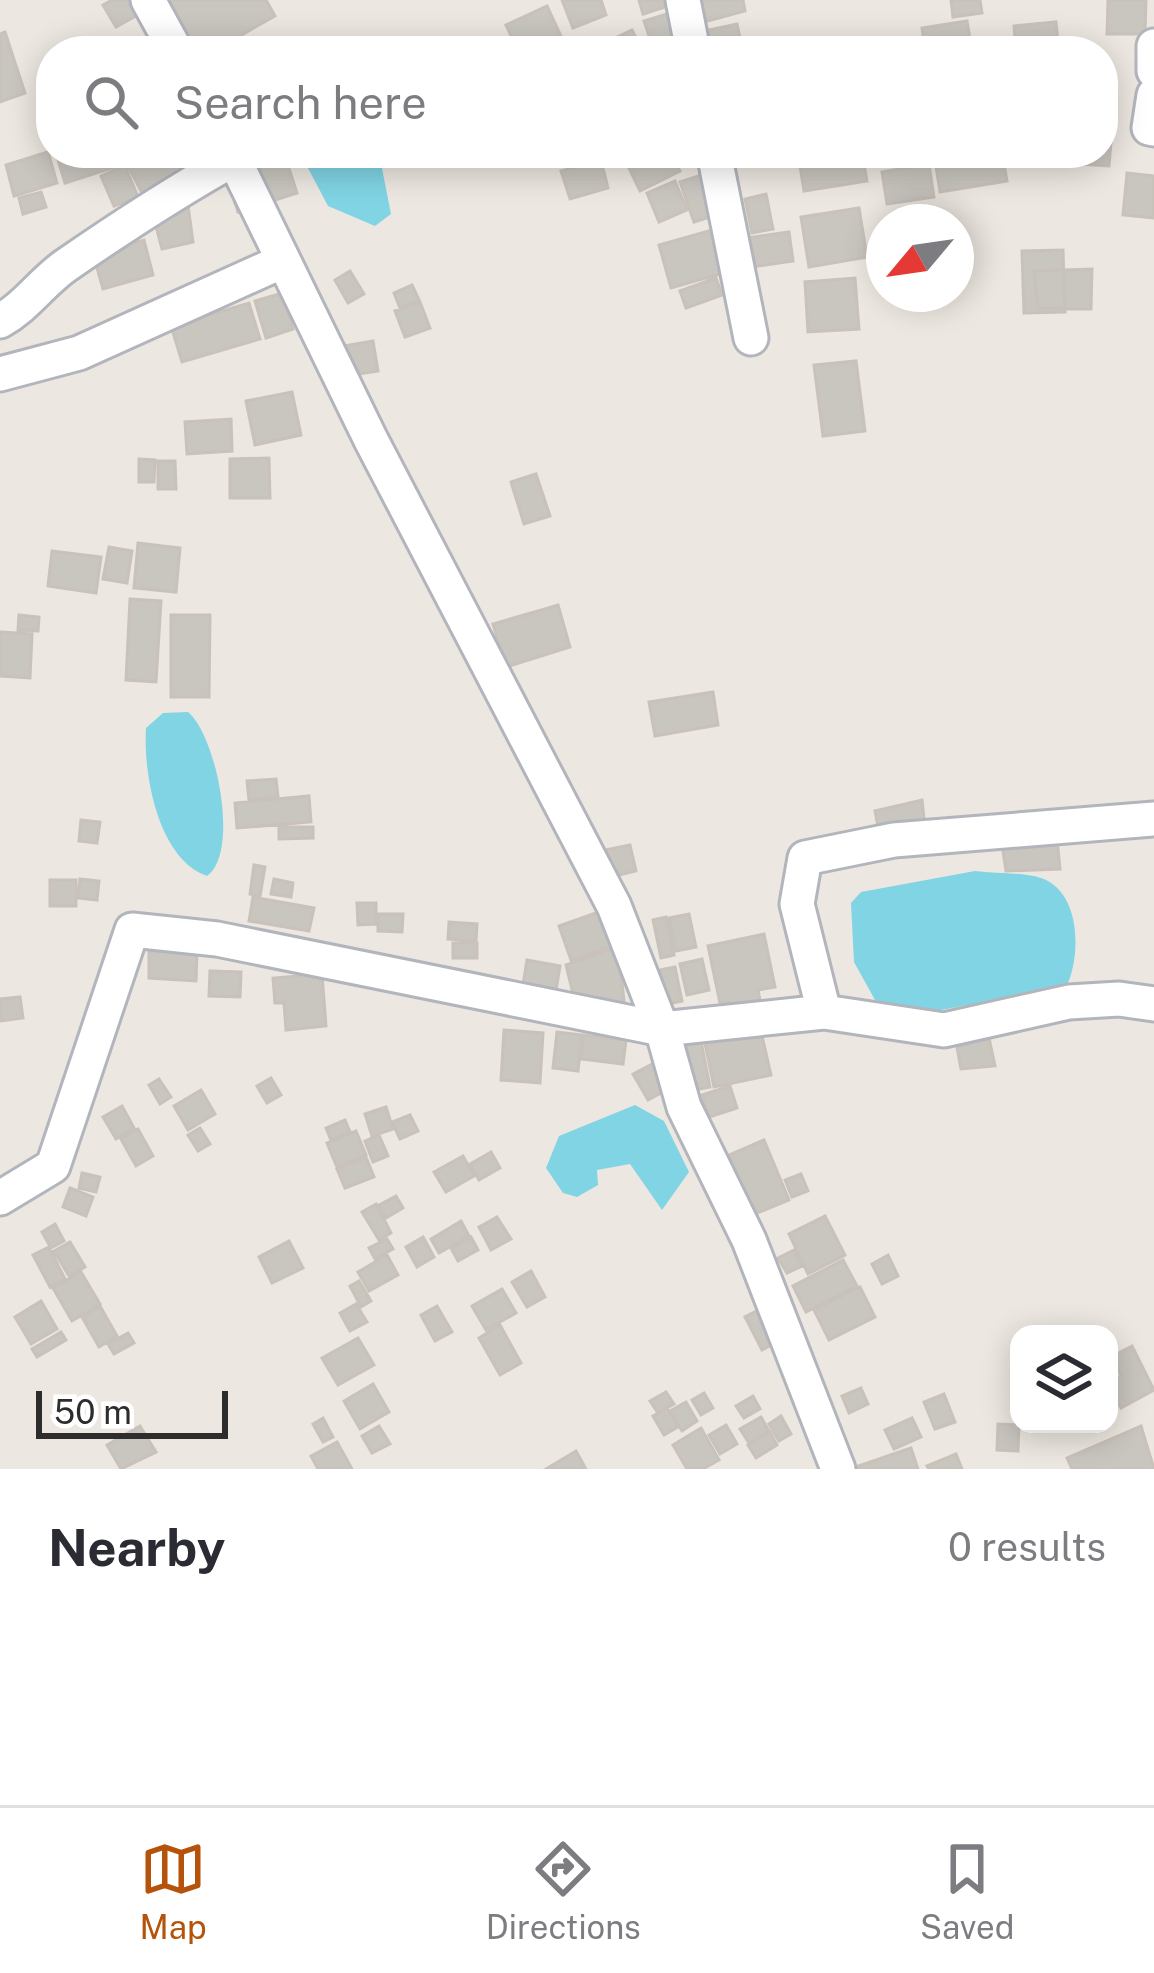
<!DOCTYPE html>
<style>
:root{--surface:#fff;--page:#f7f7f7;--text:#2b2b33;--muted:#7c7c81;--line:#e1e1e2;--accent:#b45309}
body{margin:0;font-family:"Public Sans",sans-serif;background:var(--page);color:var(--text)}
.controls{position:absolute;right:36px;bottom:36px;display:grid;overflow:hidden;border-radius:24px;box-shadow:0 6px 30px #0003}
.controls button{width:108px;height:108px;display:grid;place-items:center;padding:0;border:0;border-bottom:3px solid var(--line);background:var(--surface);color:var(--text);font:60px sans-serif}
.compass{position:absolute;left:866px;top:204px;width:108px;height:108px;border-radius:50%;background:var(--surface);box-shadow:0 6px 30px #0003;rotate:241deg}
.scale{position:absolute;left:36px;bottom:30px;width:192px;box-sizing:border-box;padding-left:12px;border:6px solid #2d2d2d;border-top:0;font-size:33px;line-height:42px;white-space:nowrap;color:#2d2d2d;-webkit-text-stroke:9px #fff;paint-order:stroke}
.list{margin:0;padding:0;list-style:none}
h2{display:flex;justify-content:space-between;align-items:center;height:156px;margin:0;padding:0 48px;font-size:51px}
h2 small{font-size:39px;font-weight:400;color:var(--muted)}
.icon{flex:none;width:66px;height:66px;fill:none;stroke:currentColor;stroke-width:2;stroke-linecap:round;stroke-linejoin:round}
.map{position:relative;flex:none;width:1154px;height:1469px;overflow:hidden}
.search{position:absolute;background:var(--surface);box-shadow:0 6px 30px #0003;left:36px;right:36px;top:36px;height:132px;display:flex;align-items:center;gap:30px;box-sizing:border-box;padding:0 42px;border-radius:48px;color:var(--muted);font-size:45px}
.sheet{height:336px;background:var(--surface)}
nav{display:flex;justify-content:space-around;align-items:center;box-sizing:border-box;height:168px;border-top:3px solid var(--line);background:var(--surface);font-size:33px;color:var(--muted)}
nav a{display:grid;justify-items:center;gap:6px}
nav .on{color:var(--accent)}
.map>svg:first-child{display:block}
.water{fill:#80d4e4}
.building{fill:#c9c5bf;stroke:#c9c2bb;stroke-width:3}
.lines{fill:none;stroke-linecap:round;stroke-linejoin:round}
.minor-casing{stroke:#b2b5bc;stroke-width:39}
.minor{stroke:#fff;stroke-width:33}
</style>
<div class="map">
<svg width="1154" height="1469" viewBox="0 0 1154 1469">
<rect width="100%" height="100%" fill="#ede7e1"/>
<!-- water -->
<path class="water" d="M 300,153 L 379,153 L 391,214 L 375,226 L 328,206 Z
M 188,712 C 217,736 240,853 207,876 C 158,859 143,774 146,728 L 163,713 Z
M 975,871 C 996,874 1022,872 1041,878 C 1082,892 1081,958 1066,987 L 925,1013 L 875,1000 L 854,962 L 851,903 L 861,892 Z
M 635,1105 L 664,1121 L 689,1172 L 662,1210 L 630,1164 L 597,1170 L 598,1185 L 577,1197 L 563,1193 L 546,1168 L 559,1136 Z"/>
<!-- building -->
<path class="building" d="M 112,0 L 138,0 L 145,11 L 116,27 L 103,5 Z
M 154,0 L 266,0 L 275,16 L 213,51 L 183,51 Z
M 562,0 L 601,0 L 606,15 L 573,28 Z
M 639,0 L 684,0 L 684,1 L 643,14 Z
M 691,0 L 743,0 L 745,11 L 697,24 Z
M 951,0 L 980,0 L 982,13 L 953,17 Z
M 1108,0 L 1146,0 L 1145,34 L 1107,34 Z
M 547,6 L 566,47 L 518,51 L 506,25 Z
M 683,9 L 697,51 L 654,51 L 644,21 Z
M 967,21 L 972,51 L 925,51 L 922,28 Z
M 1056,22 L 1059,51 L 1016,51 L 1014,26 Z
M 737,24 L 743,51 L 704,51 L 700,32 Z
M 632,30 L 643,51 L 618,51 L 613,39 Z
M 5,32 L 25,93 L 0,102 L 0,34 Z
M 1103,142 L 1111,142 L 1109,166 L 1050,162 L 1051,153 L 1103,153 Z
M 48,152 L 57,183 L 14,196 L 6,165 Z
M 56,153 L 110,153 L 115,167 L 65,183 Z
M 144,153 L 182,153 L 192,172 L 144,197 L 126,162 Z
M 219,153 L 284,153 L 297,193 L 238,212 Z
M 649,153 L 671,153 L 680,171 L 640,191 L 627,164 Z
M 798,153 L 862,153 L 867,181 L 804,191 Z
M 934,153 L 1002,153 L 1007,181 L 940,192 Z
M 601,160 L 608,188 L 570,199 L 561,171 Z
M 929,164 L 934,197 L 887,204 L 882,172 Z
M 125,166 L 138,197 L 114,206 L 101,176 Z
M 711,172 L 725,212 L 694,222 L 680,182 Z
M 1127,173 L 1154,176 L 1154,218 L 1123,215 Z
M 675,181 L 687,210 L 659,222 L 647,193 Z
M 41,192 L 46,207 L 23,214 L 19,198 Z
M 766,194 L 773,229 L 752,233 L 745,199 Z
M 187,198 L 193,242 L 162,249 L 151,207 Z
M 859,208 L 867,257 L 809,267 L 801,217 Z
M 719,228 L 731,271 L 671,288 L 659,245 Z
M 789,232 L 793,261 L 751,267 L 747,238 Z
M 144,240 L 153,275 L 103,289 L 93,254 Z
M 1063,250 L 1065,312 L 1024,313 L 1022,251 Z
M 1092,269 L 1091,309 L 1038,308 L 1034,271 Z
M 350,271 L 364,294 L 348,303 L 335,280 Z
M 716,278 L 722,295 L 686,308 L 680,291 Z
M 855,278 L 859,329 L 808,332 L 805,282 Z
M 412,285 L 419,300 L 400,308 L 394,293 Z
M 282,293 L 293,329 L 266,338 L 255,301 Z
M 420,302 L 430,328 L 405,337 L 395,311 Z
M 249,303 L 260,339 L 182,362 L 171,326 Z
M 373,341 L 378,371 L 332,378 L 327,349 Z
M 856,361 L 865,431 L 823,436 L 814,365 Z
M 292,392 L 301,435 L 255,445 L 246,401 Z
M 231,419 L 232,451 L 187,454 L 185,422 Z
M 269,458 L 270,498 L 230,498 L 230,459 Z
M 139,459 L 155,460 L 154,482 L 139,482 Z
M 158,461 L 175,461 L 176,489 L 158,489 Z
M 536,474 L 550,516 L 524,524 L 511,482 Z
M 138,543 L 180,548 L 176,592 L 134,588 Z
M 109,547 L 132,551 L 127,583 L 103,579 Z
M 52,551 L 101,557 L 96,593 L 48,586 Z
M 130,599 L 161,601 L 156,682 L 126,680 Z
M 558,605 L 570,647 L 506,667 L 493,624 Z
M 19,615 L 39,617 L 38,631 L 18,630 Z
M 171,615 L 210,615 L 209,697 L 171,697 Z
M 0,632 L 32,634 L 30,678 L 0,676 Z
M 713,692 L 718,725 L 655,736 L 649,702 Z
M 276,779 L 278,797 L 249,800 L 247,781 Z
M 309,796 L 311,822 L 237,828 L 235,803 Z
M 922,800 L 925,828 L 880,837 L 875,811 Z
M 81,820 L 100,822 L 97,843 L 79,841 Z
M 279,827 L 313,827 L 313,838 L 279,839 Z
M 1056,827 L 1060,869 L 1006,871 L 1000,831 Z
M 630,845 L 636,871 L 607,878 L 601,851 Z
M 254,865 L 265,867 L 260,896 L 250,894 Z
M 80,879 L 99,881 L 97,900 L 78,898 Z
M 274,879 L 293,883 L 291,897 L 271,894 Z
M 50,880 L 76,880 L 76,906 L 50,906 Z
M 253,897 L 314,908 L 309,931 L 249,921 Z
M 357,903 L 376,903 L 376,924 L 358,925 Z
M 599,912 L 611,946 L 571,960 L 559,926 Z
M 378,914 L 403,914 L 402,932 L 378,931 Z
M 689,914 L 696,947 L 676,951 L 669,918 Z
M 666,917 L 674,955 L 661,958 L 653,920 Z
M 449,922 L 477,924 L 476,941 L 448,939 Z
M 764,934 L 775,987 L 758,990 L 760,1000 L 721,1008 L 708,946 Z
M 453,943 L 477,943 L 477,958 L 453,958 Z
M 618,946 L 625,1010 L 575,1002 L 566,965 Z
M 149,951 L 197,953 L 196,981 L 149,978 Z
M 702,959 L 709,990 L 687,995 L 680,964 Z
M 527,960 L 560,966 L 554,1003 L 521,997 Z
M 675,967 L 682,1001 L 668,1004 L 660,970 Z
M 210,971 L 241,972 L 240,997 L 209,996 Z
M 322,974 L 326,1026 L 286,1030 L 284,1003 L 275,1003 L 273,978 Z
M 20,997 L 23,1018 L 0,1021 L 0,999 Z
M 760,1027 L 771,1075 L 714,1087 L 704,1039 Z
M 504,1030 L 543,1033 L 540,1083 L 501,1080 Z
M 557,1032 L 582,1035 L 578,1071 L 553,1068 Z
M 584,1035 L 626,1040 L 623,1064 L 581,1059 Z
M 989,1038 L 995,1066 L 961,1069 L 957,1047 Z
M 701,1041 L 710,1087 L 683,1092 L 674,1046 Z
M 658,1061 L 672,1087 L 648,1100 L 633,1074 Z
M 271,1078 L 281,1095 L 267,1103 L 257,1086 Z
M 159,1079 L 171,1097 L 160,1104 L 149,1085 Z
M 730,1086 L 737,1108 L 709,1117 L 702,1095 Z
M 201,1090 L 215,1114 L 188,1130 L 174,1106 Z
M 122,1106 L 134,1128 L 116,1139 L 103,1117 Z
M 386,1107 L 393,1129 L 372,1136 L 365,1114 Z
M 410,1115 L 418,1131 L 400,1139 L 392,1122 Z
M 345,1120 L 350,1132 L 331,1140 L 326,1128 Z
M 200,1128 L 210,1144 L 198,1151 L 188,1135 Z
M 138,1129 L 153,1156 L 136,1166 L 121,1139 Z
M 356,1131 L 366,1155 L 337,1167 L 327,1143 Z
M 379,1135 L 388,1156 L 373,1162 L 365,1141 Z
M 764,1140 L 789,1200 L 745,1218 L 720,1159 Z
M 491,1152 L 500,1168 L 479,1180 L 470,1164 Z
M 463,1156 L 474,1176 L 446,1192 L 434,1172 Z
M 366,1157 L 374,1177 L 345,1188 L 337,1169 Z
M 82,1173 L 100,1177 L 96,1192 L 79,1188 Z
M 801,1174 L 808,1191 L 792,1197 L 785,1180 Z
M 70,1188 L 93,1197 L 86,1216 L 63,1207 Z
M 396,1196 L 403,1208 L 386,1218 L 379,1205 Z
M 376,1204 L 391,1233 L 379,1240 L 362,1212 Z
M 825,1216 L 845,1255 L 808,1274 L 789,1234 Z
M 497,1217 L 511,1239 L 491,1250 L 479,1227 Z
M 461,1221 L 469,1236 L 439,1253 L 431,1239 Z
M 55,1224 L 64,1241 L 51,1248 L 42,1232 Z
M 423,1237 L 434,1257 L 417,1267 L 406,1247 Z
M 471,1237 L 478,1250 L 458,1261 L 451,1248 Z
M 387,1239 L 393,1249 L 375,1259 L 369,1248 Z
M 289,1241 L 303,1268 L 272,1283 L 259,1257 Z
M 70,1242 L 85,1267 L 69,1276 L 54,1251 Z
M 49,1247 L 65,1279 L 50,1287 L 33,1255 Z
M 794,1250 L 802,1266 L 787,1273 L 778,1258 Z
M 387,1255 L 398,1275 L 369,1291 L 358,1272 Z
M 888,1255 L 898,1276 L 882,1284 L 872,1264 Z
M 843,1260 L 857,1286 L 806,1312 L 793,1286 Z
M 531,1271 L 545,1297 L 527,1307 L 512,1282 Z
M 81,1272 L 100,1304 L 72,1321 L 53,1288 Z
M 359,1281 L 371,1301 L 361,1307 L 350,1286 Z
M 860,1287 L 875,1317 L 829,1340 L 814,1310 Z
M 502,1289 L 516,1313 L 486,1330 L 472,1306 Z
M 41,1301 L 57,1329 L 31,1344 L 15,1317 Z
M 356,1304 L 367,1322 L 350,1331 L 340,1313 Z
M 768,1305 L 784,1338 L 762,1350 L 745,1317 Z
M 100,1306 L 117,1336 L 99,1347 L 82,1317 Z
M 437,1306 L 452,1332 L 435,1341 L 421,1315 Z
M 500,1325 L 521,1363 L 500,1375 L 479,1338 Z
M 61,1332 L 66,1340 L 37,1357 L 32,1349 Z
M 128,1333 L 134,1343 L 114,1354 L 108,1344 Z
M 358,1338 L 374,1365 L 338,1385 L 322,1358 Z
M 1132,1346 L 1154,1390 L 1121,1408 L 1109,1387 L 1121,1375 L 1111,1357 Z
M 373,1384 L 389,1412 L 360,1429 L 344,1401 Z
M 861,1388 L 868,1404 L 849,1413 L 842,1396 Z
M 666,1392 L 674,1404 L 658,1413 L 650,1401 Z
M 704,1393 L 713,1408 L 701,1415 L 692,1400 Z
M 944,1394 L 955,1422 L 935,1429 L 924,1402 Z
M 753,1396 L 760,1409 L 744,1418 L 736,1406 Z
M 686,1402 L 697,1421 L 682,1431 L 670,1411 Z
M 667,1408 L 678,1427 L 664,1435 L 653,1416 Z
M 781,1416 L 791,1434 L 779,1441 L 769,1424 Z
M 761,1417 L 769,1431 L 749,1443 L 740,1429 Z
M 323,1418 L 333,1437 L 323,1442 L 313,1424 Z
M 912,1418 L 921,1437 L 894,1449 L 885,1430 Z
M 998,1424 L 1019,1425 L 1018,1451 L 997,1450 Z
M 726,1425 L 737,1444 L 720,1454 L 709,1435 Z
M 140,1426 L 156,1452 L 121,1469 L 107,1445 Z
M 379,1426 L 390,1444 L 372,1453 L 362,1436 Z
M 1141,1426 L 1154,1469 L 1072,1469 L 1067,1458 Z
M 701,1428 L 719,1460 L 703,1469 L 687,1469 L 673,1445 Z
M 770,1432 L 777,1445 L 756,1458 L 748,1445 Z
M 337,1442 L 352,1469 L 318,1469 L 311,1456 Z
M 911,1448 L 918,1469 L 850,1469 Z
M 576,1451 L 586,1469 L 546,1469 Z
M 956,1454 L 962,1469 L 929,1469 L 927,1466 Z"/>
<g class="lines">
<!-- minor casing -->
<g class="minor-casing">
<path id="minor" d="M 148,0 L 176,51
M 683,0 L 693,51
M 1154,46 L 1154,71
M 1154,95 L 1149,128 L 1154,129
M 231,153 L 371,440 L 614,906 L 662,1029 L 684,1107 L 749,1240 L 838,1469
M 714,153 L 751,338
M 0,321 C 27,306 41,283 65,266 C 120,228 175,192 234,159
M 0,374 L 79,353 L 283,261
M 824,1012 L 797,904 L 805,858 L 894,840 L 1154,819
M 0,1198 L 53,1166 L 132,930 L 217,939 L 662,1029 L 824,1012 L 944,1030 L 1069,1002 L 1119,999 L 1154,1004"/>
</g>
<!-- minor -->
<use href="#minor" class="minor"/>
</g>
</svg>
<div class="controls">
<button><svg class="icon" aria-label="layers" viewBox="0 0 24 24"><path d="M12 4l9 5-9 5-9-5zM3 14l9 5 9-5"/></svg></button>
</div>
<svg class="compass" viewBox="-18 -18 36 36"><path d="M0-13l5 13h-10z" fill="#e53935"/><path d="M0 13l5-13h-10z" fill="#7c7c81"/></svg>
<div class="scale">50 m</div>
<div class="search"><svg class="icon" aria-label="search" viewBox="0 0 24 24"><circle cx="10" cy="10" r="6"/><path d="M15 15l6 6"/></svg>Search here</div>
</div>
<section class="sheet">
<h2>Nearby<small>0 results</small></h2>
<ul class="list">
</ul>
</section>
<nav>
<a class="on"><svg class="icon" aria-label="map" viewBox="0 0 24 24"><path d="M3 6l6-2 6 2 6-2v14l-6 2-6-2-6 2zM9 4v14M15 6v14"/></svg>Map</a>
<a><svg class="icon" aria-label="directions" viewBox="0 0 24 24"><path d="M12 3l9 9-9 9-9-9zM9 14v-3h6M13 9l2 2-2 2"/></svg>Directions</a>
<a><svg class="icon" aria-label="saved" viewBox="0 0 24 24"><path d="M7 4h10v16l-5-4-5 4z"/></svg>Saved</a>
</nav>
